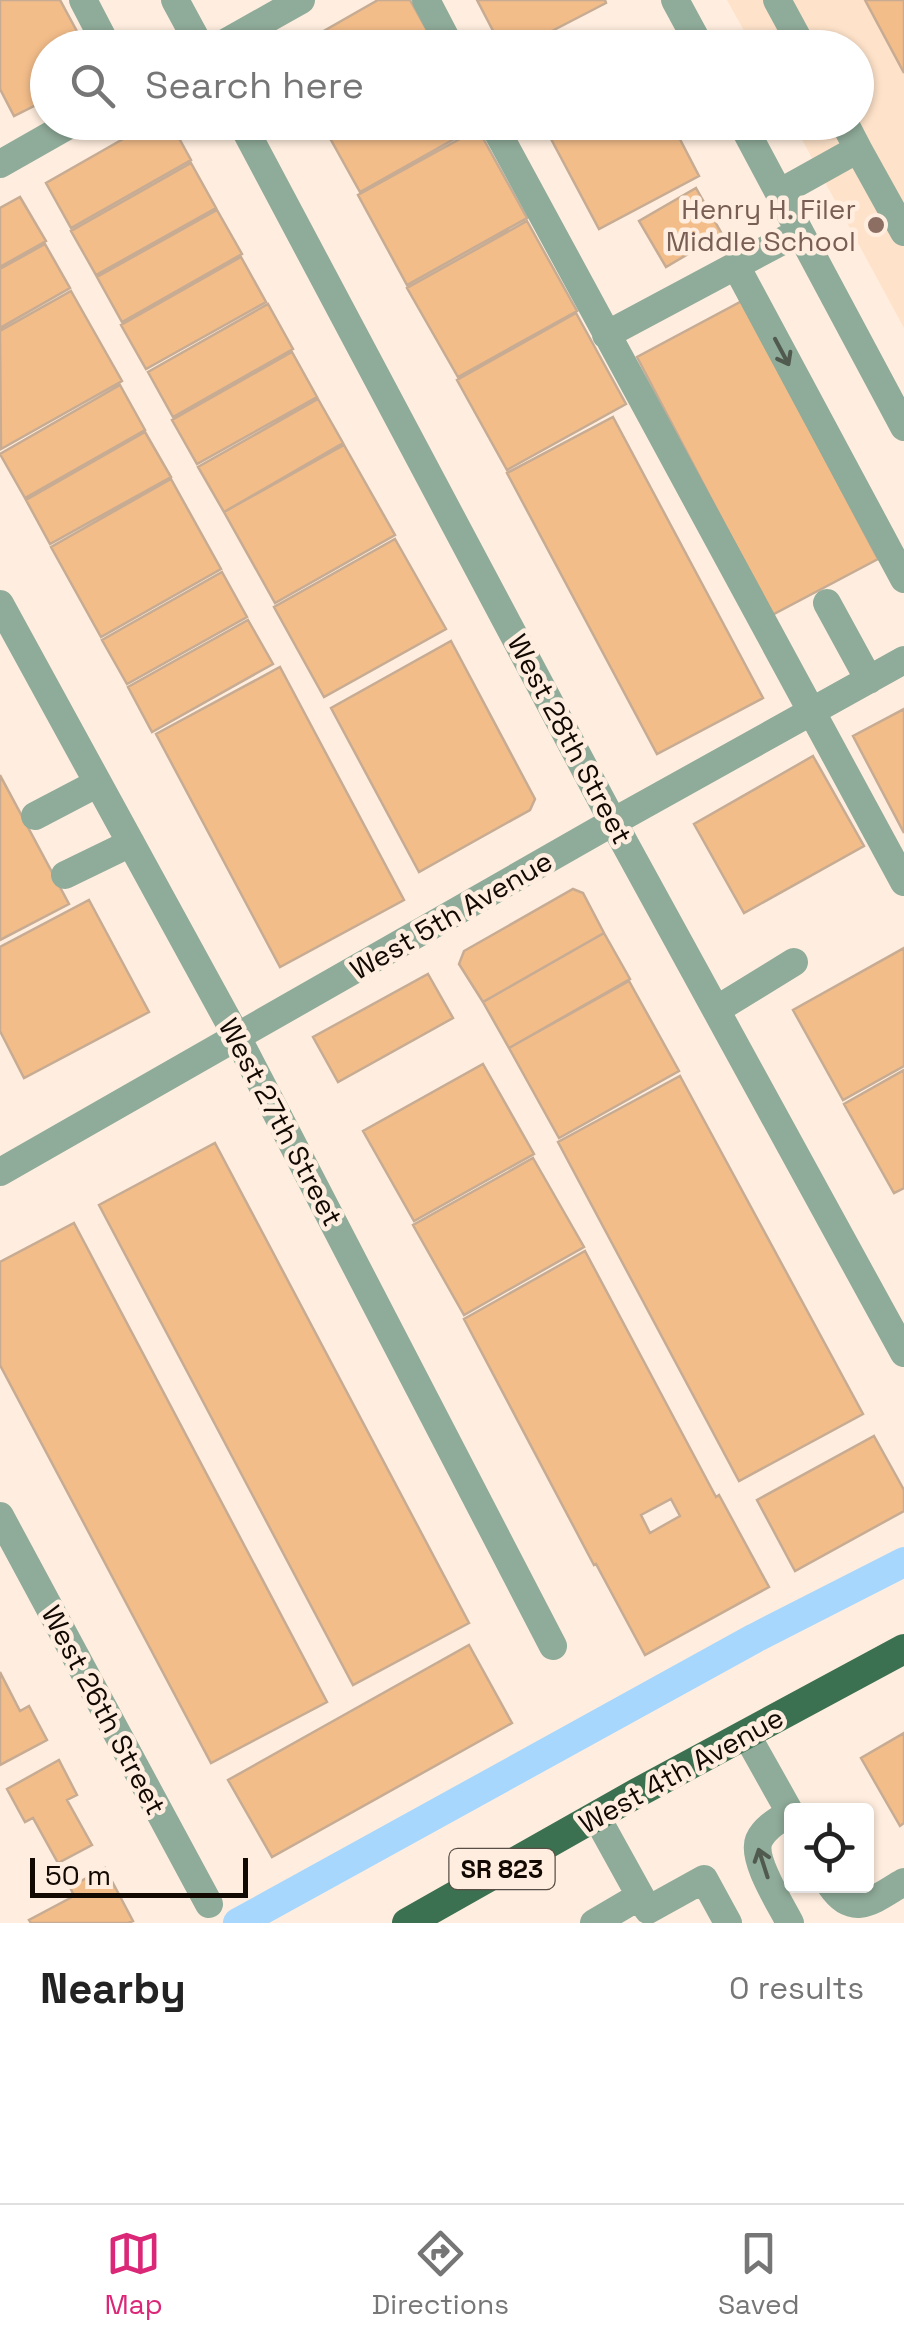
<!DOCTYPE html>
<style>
:root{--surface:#fff;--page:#f2f2f2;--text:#222;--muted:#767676;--line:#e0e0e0;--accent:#db2777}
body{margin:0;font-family:"Space Grotesk",sans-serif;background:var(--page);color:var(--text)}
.controls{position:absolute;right:30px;bottom:30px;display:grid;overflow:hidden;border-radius:10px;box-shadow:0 2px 8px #0004}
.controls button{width:90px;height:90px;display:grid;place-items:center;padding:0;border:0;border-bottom:2px solid var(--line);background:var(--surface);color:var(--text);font:50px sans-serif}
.scale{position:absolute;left:30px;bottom:25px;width:218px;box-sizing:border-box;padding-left:10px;border:5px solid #120903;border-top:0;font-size:28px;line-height:35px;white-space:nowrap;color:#120903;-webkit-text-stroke:8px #ffeedf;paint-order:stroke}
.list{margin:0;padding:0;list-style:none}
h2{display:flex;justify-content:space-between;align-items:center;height:130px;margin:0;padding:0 40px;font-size:42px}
h2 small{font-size:32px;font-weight:400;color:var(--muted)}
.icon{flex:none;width:55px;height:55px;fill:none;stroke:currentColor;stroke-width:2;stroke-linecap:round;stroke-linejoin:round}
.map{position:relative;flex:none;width:904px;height:1923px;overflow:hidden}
.search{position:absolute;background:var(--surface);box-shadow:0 2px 8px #0004;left:30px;right:30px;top:30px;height:110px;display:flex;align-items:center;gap:25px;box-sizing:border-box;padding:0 35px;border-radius:55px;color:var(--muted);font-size:38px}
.sheet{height:280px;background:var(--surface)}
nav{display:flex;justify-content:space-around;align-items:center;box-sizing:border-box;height:140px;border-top:2px solid var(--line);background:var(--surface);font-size:28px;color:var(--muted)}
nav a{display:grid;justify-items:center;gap:5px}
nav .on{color:var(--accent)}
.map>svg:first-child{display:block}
.built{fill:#fee2c9}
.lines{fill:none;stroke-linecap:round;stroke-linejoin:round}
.canal{stroke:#a7d7fd;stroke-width:30}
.building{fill:#f3bd8a;stroke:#c7ac93;stroke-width:2.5;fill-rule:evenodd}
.minor{stroke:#8fab99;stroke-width:28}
.major{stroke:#3b7050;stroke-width:30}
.oneway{stroke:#505a4e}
.education-dot{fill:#8d6e63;stroke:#ffeedf;stroke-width:4}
.labels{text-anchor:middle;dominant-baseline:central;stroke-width:9;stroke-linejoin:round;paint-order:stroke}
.shield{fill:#ffeedf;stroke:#594e45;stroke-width:2.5}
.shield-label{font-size:25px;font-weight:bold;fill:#120903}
.education-label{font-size:28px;fill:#785e54;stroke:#ffeedf;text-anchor:end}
.street-label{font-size:28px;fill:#120903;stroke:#ffeedf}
</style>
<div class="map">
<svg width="904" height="1923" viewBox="0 0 904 1923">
<rect width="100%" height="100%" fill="#ffeedf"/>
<!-- built -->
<path class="built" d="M 727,0 L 904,0 L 904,328 L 793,123 L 856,122 L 856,48 L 753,47 Z"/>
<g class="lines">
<!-- canal -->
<path class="canal" d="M 238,1923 L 755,1638 L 904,1562"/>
</g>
<!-- building -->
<path class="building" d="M 0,0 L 60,0 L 86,48 L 48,48 L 48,99 L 14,116 L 0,89 Z
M 378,0 L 410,0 L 428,32 L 401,48 L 294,48 Z
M 477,0 L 605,0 L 606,3 L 552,31 L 561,48 L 502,48 Z
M 865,0 L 904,0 L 904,73 Z
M 153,122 L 170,122 L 191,160 L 71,228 L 46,183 Z
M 321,122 L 478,122 L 479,125 L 360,192 Z
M 542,122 L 671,122 L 699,176 L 599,229 Z
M 478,129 L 527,218 L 407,285 L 358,195 Z
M 191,163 L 216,208 L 96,275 L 71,231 Z
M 696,188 L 722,234 L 666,267 L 639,221 Z
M 20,197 L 46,241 L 0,267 L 0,208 Z
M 217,210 L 242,254 L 122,322 L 97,277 Z
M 527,221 L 577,311 L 458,377 L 407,288 Z
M 45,244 L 70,288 L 0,328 L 0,269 Z
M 241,257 L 266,302 L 146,369 L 121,325 Z
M 71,291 L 122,381 L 1,449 L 0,331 Z
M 742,301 L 878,559 L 772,615 L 637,357 Z
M 268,304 L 293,349 L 173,417 L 148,372 Z
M 576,313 L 626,404 L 507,470 L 457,380 Z
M 292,352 L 317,397 L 197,464 L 172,420 Z
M 120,385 L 145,430 L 25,498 L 0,454 Z
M 318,399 L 343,443 L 224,512 L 198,467 Z
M 613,417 L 763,698 L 657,754 L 507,473 Z
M 145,432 L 171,477 L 50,544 L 26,500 Z
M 344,445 L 395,535 L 275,603 L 224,512 Z
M 171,479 L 221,569 L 101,637 L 51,547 Z
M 395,539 L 446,629 L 324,697 L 274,607 Z
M 222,572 L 247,617 L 127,684 L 102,640 Z
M 248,620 L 273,664 L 152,732 L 128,687 Z
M 451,641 L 535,799 L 530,810 L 419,872 L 331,708 Z
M 280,667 L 404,900 L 280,967 L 156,734 Z
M 904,709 L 904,833 L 853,736 Z
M 813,756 L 864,846 L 744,913 L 694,824 Z
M 0,775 L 69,904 L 0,940 Z
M 573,889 L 583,893 L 604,933 L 483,1002 L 459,964 L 464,951 Z
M 89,900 L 149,1012 L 24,1078 L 0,1031 L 0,947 Z
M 604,933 L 630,979 L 509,1048 L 483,1002 Z
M 904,948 L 904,1066 L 843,1100 L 793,1010 Z
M 428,974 L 453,1018 L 338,1082 L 313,1037 Z
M 629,981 L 679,1071 L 559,1138 L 509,1048 Z
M 483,1064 L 534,1154 L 414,1221 L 363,1131 Z
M 904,1070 L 904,1188 L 894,1193 L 844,1104 Z
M 680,1076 L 863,1414 L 739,1481 L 558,1142 Z
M 215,1143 L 469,1623 L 353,1685 L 99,1205 Z
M 533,1158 L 584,1247 L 464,1315 L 413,1225 Z
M 74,1223 L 327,1702 L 211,1763 L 0,1365 L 0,1262 Z
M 585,1251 L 716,1497 L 719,1495 L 769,1587 L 645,1655 L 596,1564 L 594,1565 L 464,1319 ZM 671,1499 L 680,1516 L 650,1533 L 641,1515 Z
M 874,1436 L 904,1490 L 904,1511 L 795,1571 L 757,1500 Z
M 469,1645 L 512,1723 L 272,1857 L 228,1780 Z
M 0,1672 L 20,1711 L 29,1706 L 47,1740 L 0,1765 Z
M 904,1733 L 904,1823 L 900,1826 L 861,1758 Z
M 59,1760 L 77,1795 L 67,1800 L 92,1845 L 58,1863 L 33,1818 L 25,1822 L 7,1789 Z
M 105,1868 L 133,1921 L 128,1923 L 31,1923 L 29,1920 L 74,1896 L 70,1887 Z"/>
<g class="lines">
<!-- minor -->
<path class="minor" d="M 83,0 L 108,48
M 175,0 L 201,48
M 426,0 L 451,48
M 675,0 L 701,48
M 777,0 L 803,48
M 216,48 L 301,0
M 241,122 L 613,822 L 904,1353
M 492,122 L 904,882
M 741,122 L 904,427
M 858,149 L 904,232
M 0,164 L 74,122
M 779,193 L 858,149 L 844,122
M 736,266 L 904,579
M 606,335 L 799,232
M 827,603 L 869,680
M 0,604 L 237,1037 L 553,1646
M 35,816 L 98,783
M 65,875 L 131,843
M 716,1010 L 794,962
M 0,1172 L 613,822 L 904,660
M 0,1516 L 209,1904
M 746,1734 L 792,1816
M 790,1813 C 779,1820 765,1827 759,1840 C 751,1859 781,1905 790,1923
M 596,1816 L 648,1910 L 704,1879 L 728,1923
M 831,1886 C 854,1920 876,1898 904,1882
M 594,1923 L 640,1896"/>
<!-- major -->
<path class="major" d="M 407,1923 L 637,1793 L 904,1649"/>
</g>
<!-- one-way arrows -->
<defs><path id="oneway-shaft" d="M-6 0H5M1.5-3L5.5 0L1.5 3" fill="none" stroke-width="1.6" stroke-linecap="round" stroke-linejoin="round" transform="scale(2.5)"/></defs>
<g class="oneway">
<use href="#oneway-shaft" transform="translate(782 352) rotate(62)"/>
<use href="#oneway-shaft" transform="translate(763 1863) rotate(-108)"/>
</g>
<!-- markers -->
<circle class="education-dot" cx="876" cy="225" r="10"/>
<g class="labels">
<!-- shield labels -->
<rect class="shield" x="449.5" y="1849" width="105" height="40" rx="8"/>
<g class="shield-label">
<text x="502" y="1869">SR 823</text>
</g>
<!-- education labels -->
<g class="education-label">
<text x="856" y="209">Henry H. Filer<tspan x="856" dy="32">Middle School</tspan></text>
</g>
<!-- street labels -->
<g class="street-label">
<text transform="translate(570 739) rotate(62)">West 28th Street</text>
<text transform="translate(451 915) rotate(-30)">West 5th Avenue</text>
<text transform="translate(281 1122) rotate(62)">West 27th Street</text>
<text transform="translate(104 1710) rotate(62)">West 26th Street</text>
<text transform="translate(681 1770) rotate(-29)">West 4th Avenue</text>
</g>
</g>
</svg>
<div class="controls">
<button><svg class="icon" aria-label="locate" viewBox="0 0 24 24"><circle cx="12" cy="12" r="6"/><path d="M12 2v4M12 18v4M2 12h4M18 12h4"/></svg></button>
</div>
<div class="scale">50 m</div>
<div class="search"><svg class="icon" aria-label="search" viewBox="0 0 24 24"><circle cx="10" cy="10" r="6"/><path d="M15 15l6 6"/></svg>Search here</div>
</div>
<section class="sheet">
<h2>Nearby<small>0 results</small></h2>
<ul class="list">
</ul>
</section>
<nav>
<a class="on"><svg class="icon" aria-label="map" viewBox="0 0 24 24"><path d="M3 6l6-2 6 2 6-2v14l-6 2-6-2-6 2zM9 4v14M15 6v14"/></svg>Map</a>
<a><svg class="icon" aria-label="directions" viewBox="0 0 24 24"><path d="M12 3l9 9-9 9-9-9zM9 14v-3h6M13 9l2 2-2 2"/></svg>Directions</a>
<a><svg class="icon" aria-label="saved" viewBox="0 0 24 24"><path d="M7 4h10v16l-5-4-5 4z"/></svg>Saved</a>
</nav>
